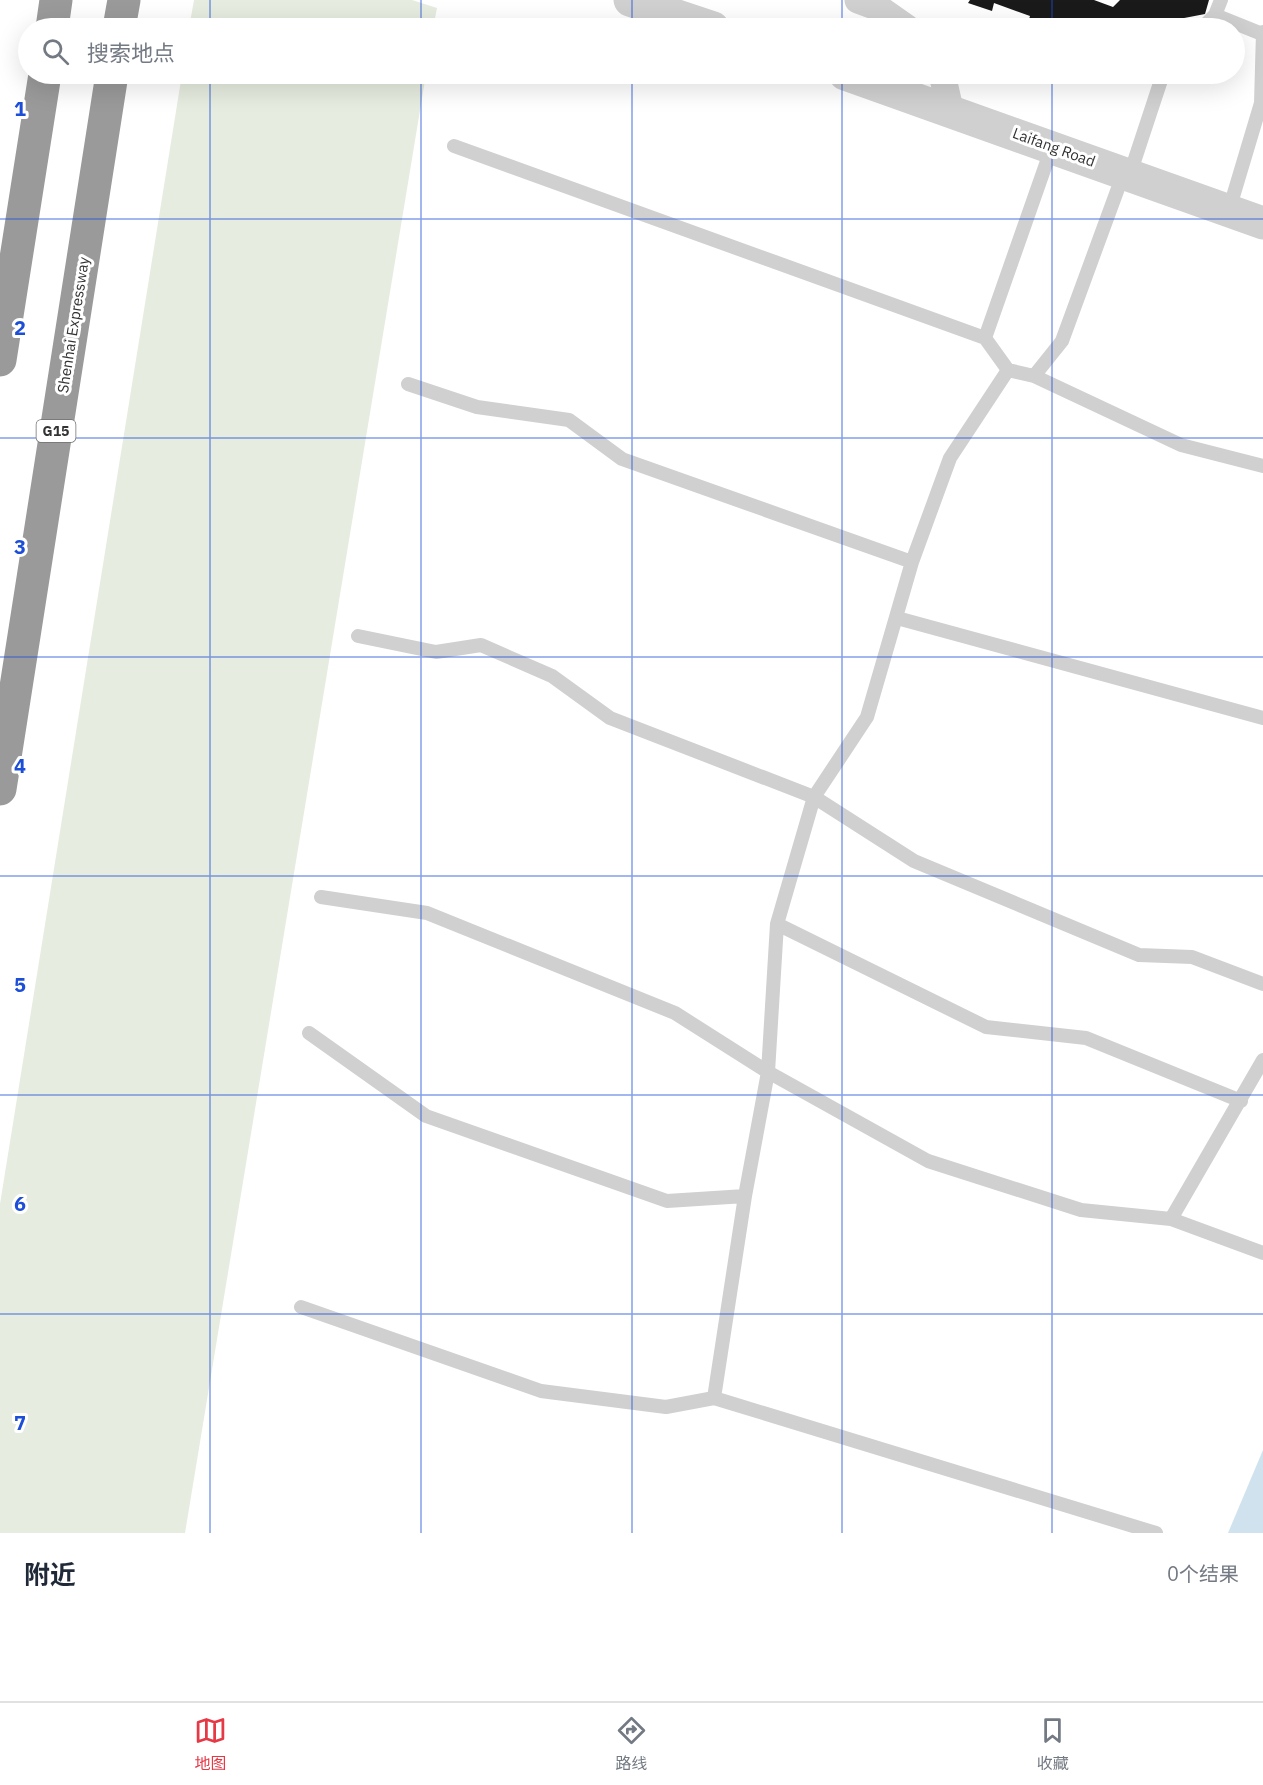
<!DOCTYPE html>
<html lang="zh">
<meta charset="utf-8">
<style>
:root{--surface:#fff;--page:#f6f6f7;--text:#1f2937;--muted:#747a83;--line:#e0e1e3;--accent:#e63946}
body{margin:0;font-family:"IBM Plex Sans","Noto Sans SC",sans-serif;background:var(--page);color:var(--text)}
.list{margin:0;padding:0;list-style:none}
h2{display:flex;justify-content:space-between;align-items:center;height:78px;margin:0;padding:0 24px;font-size:26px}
h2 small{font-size:20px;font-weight:400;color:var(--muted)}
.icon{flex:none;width:33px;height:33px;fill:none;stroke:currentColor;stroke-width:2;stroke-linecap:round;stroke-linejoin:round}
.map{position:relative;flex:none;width:1263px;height:1533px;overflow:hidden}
.search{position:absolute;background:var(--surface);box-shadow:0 6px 24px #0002;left:18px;right:18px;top:18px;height:66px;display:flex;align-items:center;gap:15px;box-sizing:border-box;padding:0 21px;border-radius:33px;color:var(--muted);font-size:22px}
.sheet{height:168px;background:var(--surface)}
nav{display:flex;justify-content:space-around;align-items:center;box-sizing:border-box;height:84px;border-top:2px solid var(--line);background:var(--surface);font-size:16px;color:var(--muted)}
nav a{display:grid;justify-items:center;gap:3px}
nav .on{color:var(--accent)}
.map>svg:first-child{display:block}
.green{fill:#e6ecdf}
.water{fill:#cfe2ee}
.building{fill:#1a1a1a}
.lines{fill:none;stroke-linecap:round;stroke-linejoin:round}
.service{stroke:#d0d0d0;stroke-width:14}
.minor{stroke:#d0d0d0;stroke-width:27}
.tertiary{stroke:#d0d0d0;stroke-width:33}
.motorway{stroke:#9a9a9a;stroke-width:33}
.grid{fill:none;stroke:#1d4ed8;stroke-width:1.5;stroke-opacity:0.55}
.labels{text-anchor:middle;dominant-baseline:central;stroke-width:6;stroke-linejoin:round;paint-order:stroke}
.shield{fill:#fff;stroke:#707070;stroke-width:1.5}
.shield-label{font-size:14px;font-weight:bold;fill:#333}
.street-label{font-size:15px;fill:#333;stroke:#fff}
.grid-label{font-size:20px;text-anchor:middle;font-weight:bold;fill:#1d4ed8;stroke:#fff;stroke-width:6;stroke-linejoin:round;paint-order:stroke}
</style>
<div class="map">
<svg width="1263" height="1533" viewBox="0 0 1263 1533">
<rect width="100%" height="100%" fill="#fff"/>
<!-- green -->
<path class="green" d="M 194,0 L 412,0 L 437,8 L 433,28 L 189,28 Z
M 182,74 L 426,74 L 185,1533 L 0,1533 L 0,1204 Z"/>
<!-- water -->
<path class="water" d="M 1263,1450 L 1263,1533 L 1228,1533 Z"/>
<!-- building -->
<path class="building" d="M 970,0 L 1094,0 L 1113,7 L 1120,0 L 1209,0 L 1205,14 L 1179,19 L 1171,28 L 1035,28 L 1027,26 L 1030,16 L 994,3 L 992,11 L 968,3 Z"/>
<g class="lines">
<!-- service -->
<path class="service" d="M 1215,15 L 1262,34
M 1202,28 L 1215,15 L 1221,0
M 454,146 L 985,338
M 1052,147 L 985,338 L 1008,370 L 1034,376 L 1062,341 L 1124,172
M 1130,174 L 1163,74
M 1229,210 L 1261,103 L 1263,32
M 1034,376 L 1181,445 L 1263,466
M 408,384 L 477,407 L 569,420 L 622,459 L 912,562
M 897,618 L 1263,718
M 358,636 L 436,652 L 481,645 L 552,676 L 610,718 L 814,797 L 914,861 L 1139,955 L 1192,957 L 1263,984
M 321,897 L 427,913 L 675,1013 L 768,1072 L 928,1161 L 1081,1210 L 1171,1219 L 1263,1253
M 777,924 L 986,1027 L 1086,1038 L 1241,1101
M 309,1033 L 426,1116 L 667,1201 L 745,1196
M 1171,1219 L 1263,1060
M 301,1307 L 541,1391 L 666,1407 L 714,1398 L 1156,1533
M 714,1398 L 745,1196 L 768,1072 L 777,924 L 814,797 L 867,717 L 912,562 L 950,458 L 1008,370"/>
<!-- minor -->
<path class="minor" d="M 858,0 L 877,7 L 907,28
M 942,74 L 950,109"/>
<!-- tertiary -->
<path class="tertiary" d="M 630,0 L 713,28
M 845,74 L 1263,223"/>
<!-- motorway -->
<path class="motorway" d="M 52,28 L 56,0
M 119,28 L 124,0
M 0,360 L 45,74
M 0,789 L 112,74"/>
</g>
<!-- grid -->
<path class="grid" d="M 210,0 L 210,28M 421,0 L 421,28M 632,0 L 632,28M 842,0 L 842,28M 1052,0 L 1052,28M 210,74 L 210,1533M 421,74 L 421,1533M 632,74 L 632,1533M 842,74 L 842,1533M 1052,74 L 1052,1533M 0,219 L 1263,219M 0,438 L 1263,438M 0,657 L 1263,657M 0,876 L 1263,876M 0,1095 L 1263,1095M 0,1314 L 1263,1314"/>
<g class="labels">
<!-- shield labels -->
<rect class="shield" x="36.5" y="420" width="39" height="22" rx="4.5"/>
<g class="shield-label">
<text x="56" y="431">G15</text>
</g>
<!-- street labels -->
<g class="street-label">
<text transform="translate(1054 147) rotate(20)">Laifang Road</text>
<text transform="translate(73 325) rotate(-81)">Shenhai Expressway</text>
</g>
</g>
<g class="grid-label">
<text x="20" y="116">1</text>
<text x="20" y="335">2</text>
<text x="20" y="554">3</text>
<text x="20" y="773">4</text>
<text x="20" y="992">5</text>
<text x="20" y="1211">6</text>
<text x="20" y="1430">7</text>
</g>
</svg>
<div class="search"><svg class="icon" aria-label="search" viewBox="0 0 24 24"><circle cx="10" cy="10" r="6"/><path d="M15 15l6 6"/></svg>搜索地点</div>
</div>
<section class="sheet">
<h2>附近<small>0个结果</small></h2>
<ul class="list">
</ul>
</section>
<nav>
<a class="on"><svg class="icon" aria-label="map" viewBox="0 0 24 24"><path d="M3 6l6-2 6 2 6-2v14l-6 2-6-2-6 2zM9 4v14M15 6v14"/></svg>地图</a>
<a><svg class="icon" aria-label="directions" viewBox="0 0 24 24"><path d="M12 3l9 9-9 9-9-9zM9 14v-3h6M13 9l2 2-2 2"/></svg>路线</a>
<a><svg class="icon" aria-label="saved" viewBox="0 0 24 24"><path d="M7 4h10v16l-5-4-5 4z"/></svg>收藏</a>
</nav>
